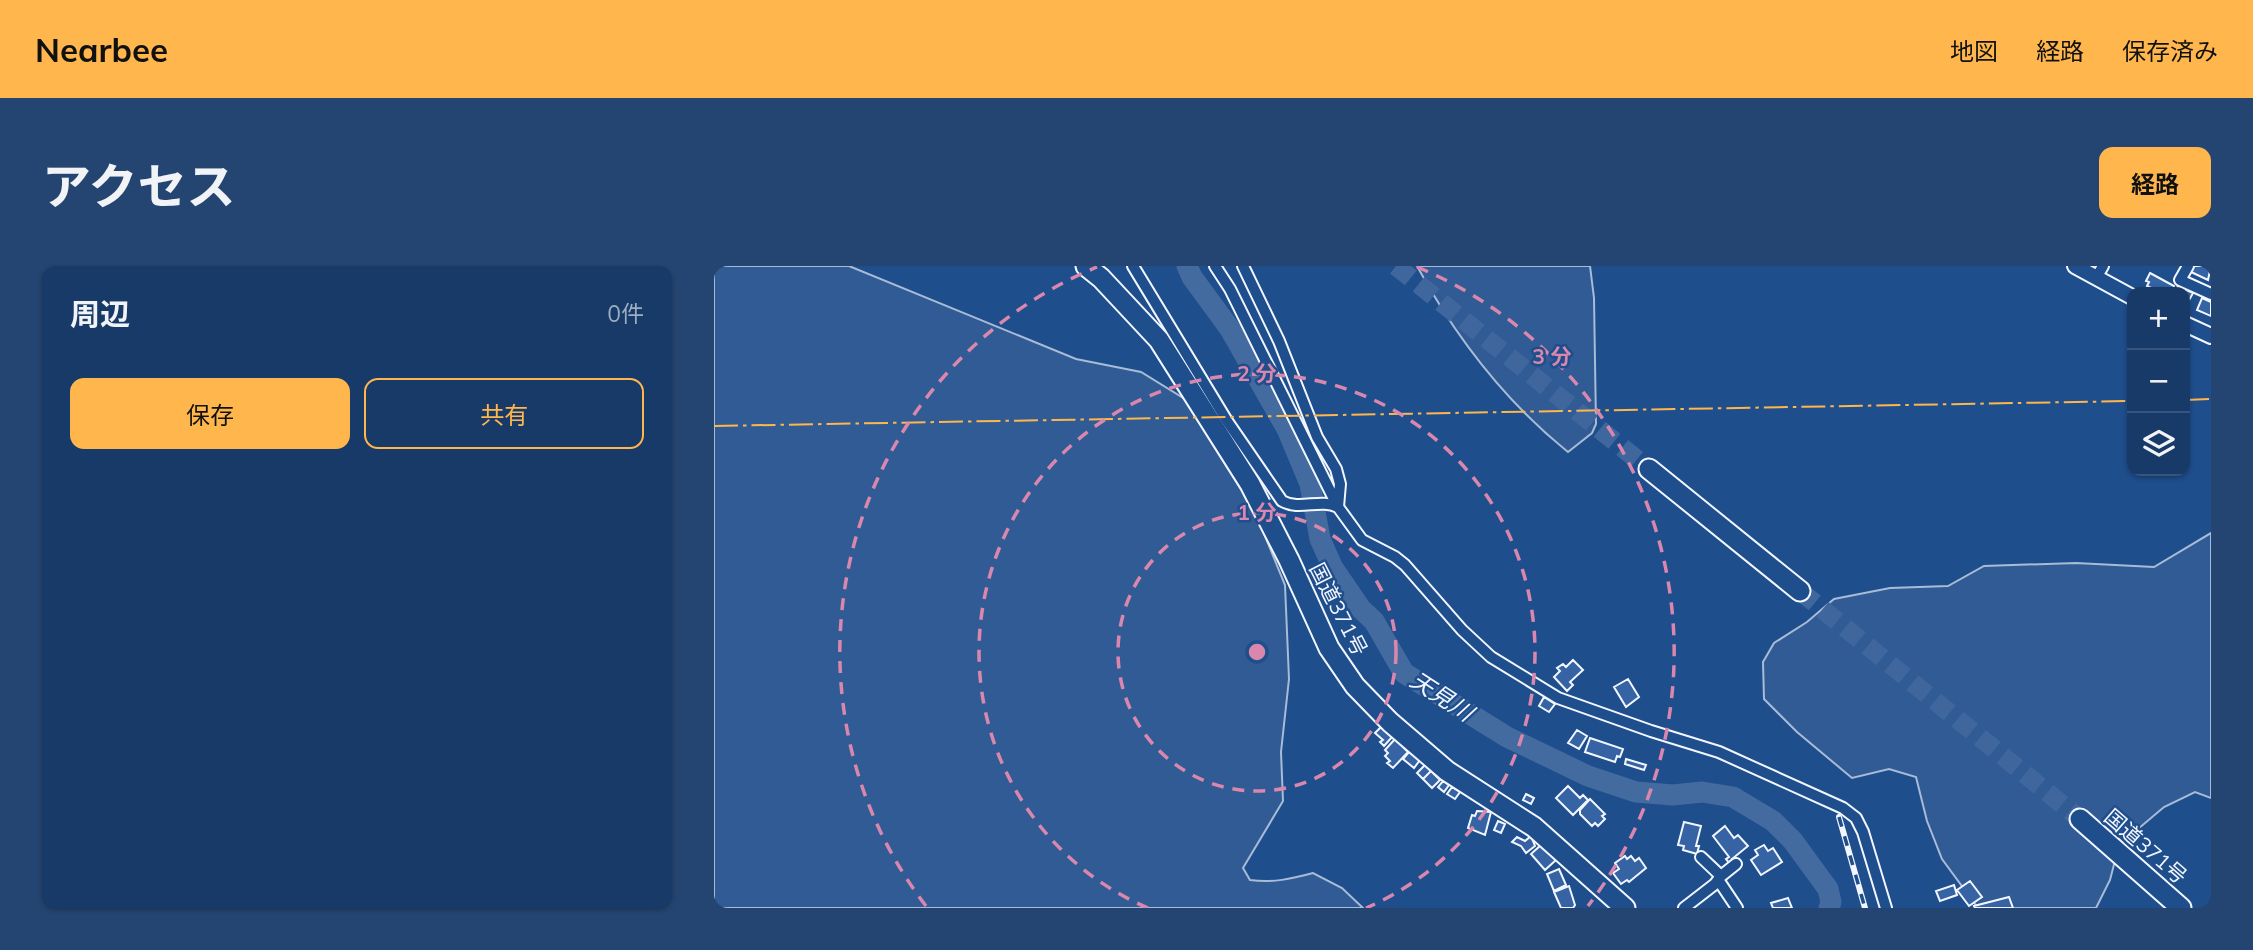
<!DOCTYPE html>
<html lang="ja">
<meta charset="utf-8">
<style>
:root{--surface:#173a69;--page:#244571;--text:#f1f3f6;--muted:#9eadc0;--line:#36547d;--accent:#ffb74d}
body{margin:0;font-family:Mulish,"Noto Sans JP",sans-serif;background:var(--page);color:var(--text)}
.controls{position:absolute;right:21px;top:21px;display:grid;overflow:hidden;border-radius:14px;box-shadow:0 2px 5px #0004}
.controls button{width:63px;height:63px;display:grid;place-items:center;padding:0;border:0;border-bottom:2px solid var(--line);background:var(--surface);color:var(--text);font:35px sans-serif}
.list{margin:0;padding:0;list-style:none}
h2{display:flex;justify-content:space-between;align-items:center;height:91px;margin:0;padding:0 28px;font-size:30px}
h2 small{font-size:23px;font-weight:400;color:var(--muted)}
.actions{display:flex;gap:14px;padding:21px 28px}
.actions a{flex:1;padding:16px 0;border:2px solid var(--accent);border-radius:14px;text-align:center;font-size:24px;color:var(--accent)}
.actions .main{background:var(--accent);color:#111}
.icon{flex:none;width:38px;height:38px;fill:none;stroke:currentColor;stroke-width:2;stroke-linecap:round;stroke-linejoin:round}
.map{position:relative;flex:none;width:1497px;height:642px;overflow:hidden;border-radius:14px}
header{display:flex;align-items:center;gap:42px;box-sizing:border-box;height:98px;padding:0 35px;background:var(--accent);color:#111}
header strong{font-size:33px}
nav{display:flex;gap:38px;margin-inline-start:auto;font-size:24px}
.intro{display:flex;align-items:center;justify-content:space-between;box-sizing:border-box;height:168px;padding:0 42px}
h1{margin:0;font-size:49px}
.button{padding:18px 32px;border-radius:14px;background:var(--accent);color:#111;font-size:24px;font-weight:700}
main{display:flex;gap:42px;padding:0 42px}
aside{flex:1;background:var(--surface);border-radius:14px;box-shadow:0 2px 5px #0004}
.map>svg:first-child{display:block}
.green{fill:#305b95;stroke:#a8bbd7;stroke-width:2}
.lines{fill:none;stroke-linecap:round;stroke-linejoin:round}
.river{stroke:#446ba0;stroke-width:21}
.building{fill:#3563a3;stroke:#f2f6ff;stroke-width:2}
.highway-tunnel{stroke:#3f679d;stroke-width:19;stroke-dasharray:19 10;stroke-linecap:butt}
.street-casing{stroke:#f2f6ff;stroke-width:14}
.secondary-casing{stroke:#f2f6ff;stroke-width:18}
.highway-casing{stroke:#f2f6ff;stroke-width:23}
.street{stroke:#1f4e8c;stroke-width:10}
.secondary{stroke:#1f4e8c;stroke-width:14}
.highway{stroke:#1f4e8c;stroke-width:19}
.rail-casing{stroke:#f2f6ff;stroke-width:6}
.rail{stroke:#1f4e8c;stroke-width:3.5;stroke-dasharray:10;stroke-linecap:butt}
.power{stroke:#ffb74d;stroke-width:2;stroke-dasharray:24 5 3.5 5;stroke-linecap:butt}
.ring{fill:none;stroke:#da87ad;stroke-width:3.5;stroke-dasharray:12 9}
.labels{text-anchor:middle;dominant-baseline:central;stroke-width:5;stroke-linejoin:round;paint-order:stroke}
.street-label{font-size:21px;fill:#f2f6ff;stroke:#1f4e8c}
.water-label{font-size:23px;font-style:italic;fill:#f2f6ff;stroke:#1f4e8c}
.centre{fill:#da87ad;stroke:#1f4e8c;stroke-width:3.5}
.ring-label{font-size:21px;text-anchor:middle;font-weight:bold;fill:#da87ad;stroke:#1f4e8c;stroke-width:5;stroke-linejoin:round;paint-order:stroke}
</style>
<header>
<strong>Nearbee</strong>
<nav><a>地図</a><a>経路</a><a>保存済み</a></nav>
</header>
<div class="intro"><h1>アクセス</h1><a class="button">経路</a></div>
<main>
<aside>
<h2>周辺<small>0件</small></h2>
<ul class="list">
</ul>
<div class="actions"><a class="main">保存</a><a>共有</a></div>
</aside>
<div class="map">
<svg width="1497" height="642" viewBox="0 0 1497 642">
<rect width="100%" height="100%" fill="#1f4e8c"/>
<!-- green -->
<path class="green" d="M 0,0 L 135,0 L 362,93 L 427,106 L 474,135 L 514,193 L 544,253 L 571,319 L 575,413 L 567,486 L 569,535 L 529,602 L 536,614 C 559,617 577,613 599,607 L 628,622 L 649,642 L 0,642 Z
M 703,0 L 876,0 L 880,32 L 882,158 L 878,167 L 854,186 C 792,136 741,70 703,0 Z
M 1497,267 L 1497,532 L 1481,526 L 1450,541 L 1405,579 L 1396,614 L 1382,642 L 1264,642 L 1228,593 L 1213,555 L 1202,511 L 1175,503 L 1138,512 L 1083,466 L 1050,433 L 1049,396 L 1060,377 L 1093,356 L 1120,333 L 1176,322 L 1234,320 L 1270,300 L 1362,297 L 1440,301 Z"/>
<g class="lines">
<!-- river -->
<path class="river" d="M 473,0 L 478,11 L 516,63 L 573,163 L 596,218 L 606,273 L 619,302 L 647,343 L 660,355 L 690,407 L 793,471 L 874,510 L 922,526 L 959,529 L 988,526 L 1019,531 L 1059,555 L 1079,575 L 1114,623 L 1117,636 L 1115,642"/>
</g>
<!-- building -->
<path class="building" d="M 1478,0 L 1497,0 L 1494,14 L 1475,5 Z
M 1436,7 L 1460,20 L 1457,26 L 1446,26 L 1433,20 L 1435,16 L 1432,15 Z
M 1464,20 L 1479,27 L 1473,38 L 1471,37 L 1471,26 L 1461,26 Z
M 1488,32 L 1497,36 L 1497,50 L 1483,44 Z
M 859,394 L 869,404 L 856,416 L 859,419 L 853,425 L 840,411 L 846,405 L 843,402 L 849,398 L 852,401 Z
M 914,413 L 925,431 L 912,441 L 900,421 Z
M 830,431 L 841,438 L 835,446 L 825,440 Z
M 667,461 L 678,471 L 670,480 L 666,476 L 669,474 L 661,467 Z
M 863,464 L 873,470 L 865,483 L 854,477 Z
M 876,472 L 909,483 L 906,491 L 903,490 L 901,496 L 871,486 Z
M 681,473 L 694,486 L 679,502 L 673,497 L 676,495 L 671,490 L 674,487 L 671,484 Z
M 695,486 L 706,494 L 700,502 L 689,493 Z
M 912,493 L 932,499 L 930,504 L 911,498 Z
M 711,499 L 717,505 L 709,513 L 703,507 Z
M 717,505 L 726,514 L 718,522 L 709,513 Z
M 729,515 L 735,519 L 730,526 L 724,521 Z
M 854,520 L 866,532 L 869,529 L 874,534 L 859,549 L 842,532 Z
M 738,521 L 746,526 L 741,533 L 733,528 Z
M 812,528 L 820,532 L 817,538 L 809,534 Z
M 876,533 L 891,548 L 888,550 L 891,553 L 884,560 L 881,557 L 878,560 L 866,548 L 866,544 Z
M 763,545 L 777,546 L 771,569 L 754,562 L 758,549 L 761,550 Z
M 784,555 L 791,558 L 787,567 L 780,564 Z
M 970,556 L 987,560 L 982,580 L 985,580 L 983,588 L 969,584 L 970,580 L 964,579 Z
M 1011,560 L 1020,572 L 1024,569 L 1034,580 L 1018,593 L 1020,595 L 1016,598 L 1012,593 L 1015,591 L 999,570 Z
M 817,570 L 821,580 L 812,587 L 807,580 L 798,576 L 803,571 L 811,575 Z
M 827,579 L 842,594 L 831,604 L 817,588 Z
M 1050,579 L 1054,585 L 1059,582 L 1068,596 L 1047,609 L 1037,594 L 1044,589 L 1041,584 Z
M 911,590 L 913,593 L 917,590 L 921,595 L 925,592 L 932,602 L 915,616 L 913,614 L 907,618 L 899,607 L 905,603 L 901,597 Z
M 845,603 L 852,619 L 840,625 L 833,608 Z
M 1256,615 L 1268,631 L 1255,640 L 1243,624 Z
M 1240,619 L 1243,629 L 1226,635 L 1222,625 Z
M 855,620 L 861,639 L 859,642 L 847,642 L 840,626 Z
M 1295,631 L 1299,642 L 1261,642 L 1260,640 Z
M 1074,632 L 1078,642 L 1059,642 L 1057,637 Z"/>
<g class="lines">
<!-- highway-tunnel -->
<path class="highway-tunnel" d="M 682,0 L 935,203
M 1086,325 L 1366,553"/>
<!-- street casing -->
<g class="street-casing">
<path id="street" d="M 419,0 L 513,155 L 568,235 C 586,245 606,232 624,241
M 501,0 L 516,23 L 624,241 L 648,274 L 681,291 L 691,299 L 748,364 L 777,391 L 844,432 L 937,465 L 1005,486 L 1129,542 L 1142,552 L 1149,566 L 1172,642
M 529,0 L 565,75 L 603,171 L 622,203 L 626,218 L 624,241
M 1474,0 L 1466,14 L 1497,28
M 1382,12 L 1389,0
M 987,591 L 1007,610
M 1005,615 L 1023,642
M 970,642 L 1001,618 L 1007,610 L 1022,598"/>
</g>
<!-- secondary casing -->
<g class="secondary-casing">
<path id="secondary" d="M 1361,0 L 1418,31
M 1471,58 L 1497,70"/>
</g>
<!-- highway casing -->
<g class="highway-casing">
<path id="highway" d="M 372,0 L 387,12 L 445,74 L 536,218 L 575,294 L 615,382 L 641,420 L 676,456 L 733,505 L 820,561 L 911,642
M 935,203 L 1086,325
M 1366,553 L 1467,642"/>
</g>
<!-- street -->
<use href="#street" class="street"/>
<!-- secondary -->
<use href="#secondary" class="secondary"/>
<!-- highway -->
<use href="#highway" class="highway"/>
<!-- rail casing -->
<g class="rail-casing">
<path id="rail" d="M 1125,551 L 1151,642"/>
</g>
<!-- rail -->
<use href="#rail" class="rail"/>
<!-- power -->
<path class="power" d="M 1471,134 L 1497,133
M 0,160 L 1418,135"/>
</g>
<!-- distance rings -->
<g class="ring">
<circle cx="543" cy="386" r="139"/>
<path d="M434 642A278 278 0 1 1 652 642"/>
<path d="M212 640A417 417 0 0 1 383 1M703 1A417 417 0 0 1 874 640"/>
</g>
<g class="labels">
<!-- street labels -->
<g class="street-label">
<text transform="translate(625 343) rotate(63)">国道371号</text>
<text transform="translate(1432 580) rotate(41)">国道371号</text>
</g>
<!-- water labels -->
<g class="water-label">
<text transform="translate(728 430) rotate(33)">天見川</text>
</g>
</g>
<circle cx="543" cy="386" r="10" class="centre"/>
<g class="ring-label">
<text x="838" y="98">3 分</text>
<text x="543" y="115">2 分</text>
<text x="543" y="254">1 分</text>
</g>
</svg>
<div class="controls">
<button>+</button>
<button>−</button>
<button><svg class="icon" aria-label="layers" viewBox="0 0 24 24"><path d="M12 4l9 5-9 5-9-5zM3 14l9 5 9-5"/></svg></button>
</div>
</div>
</main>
